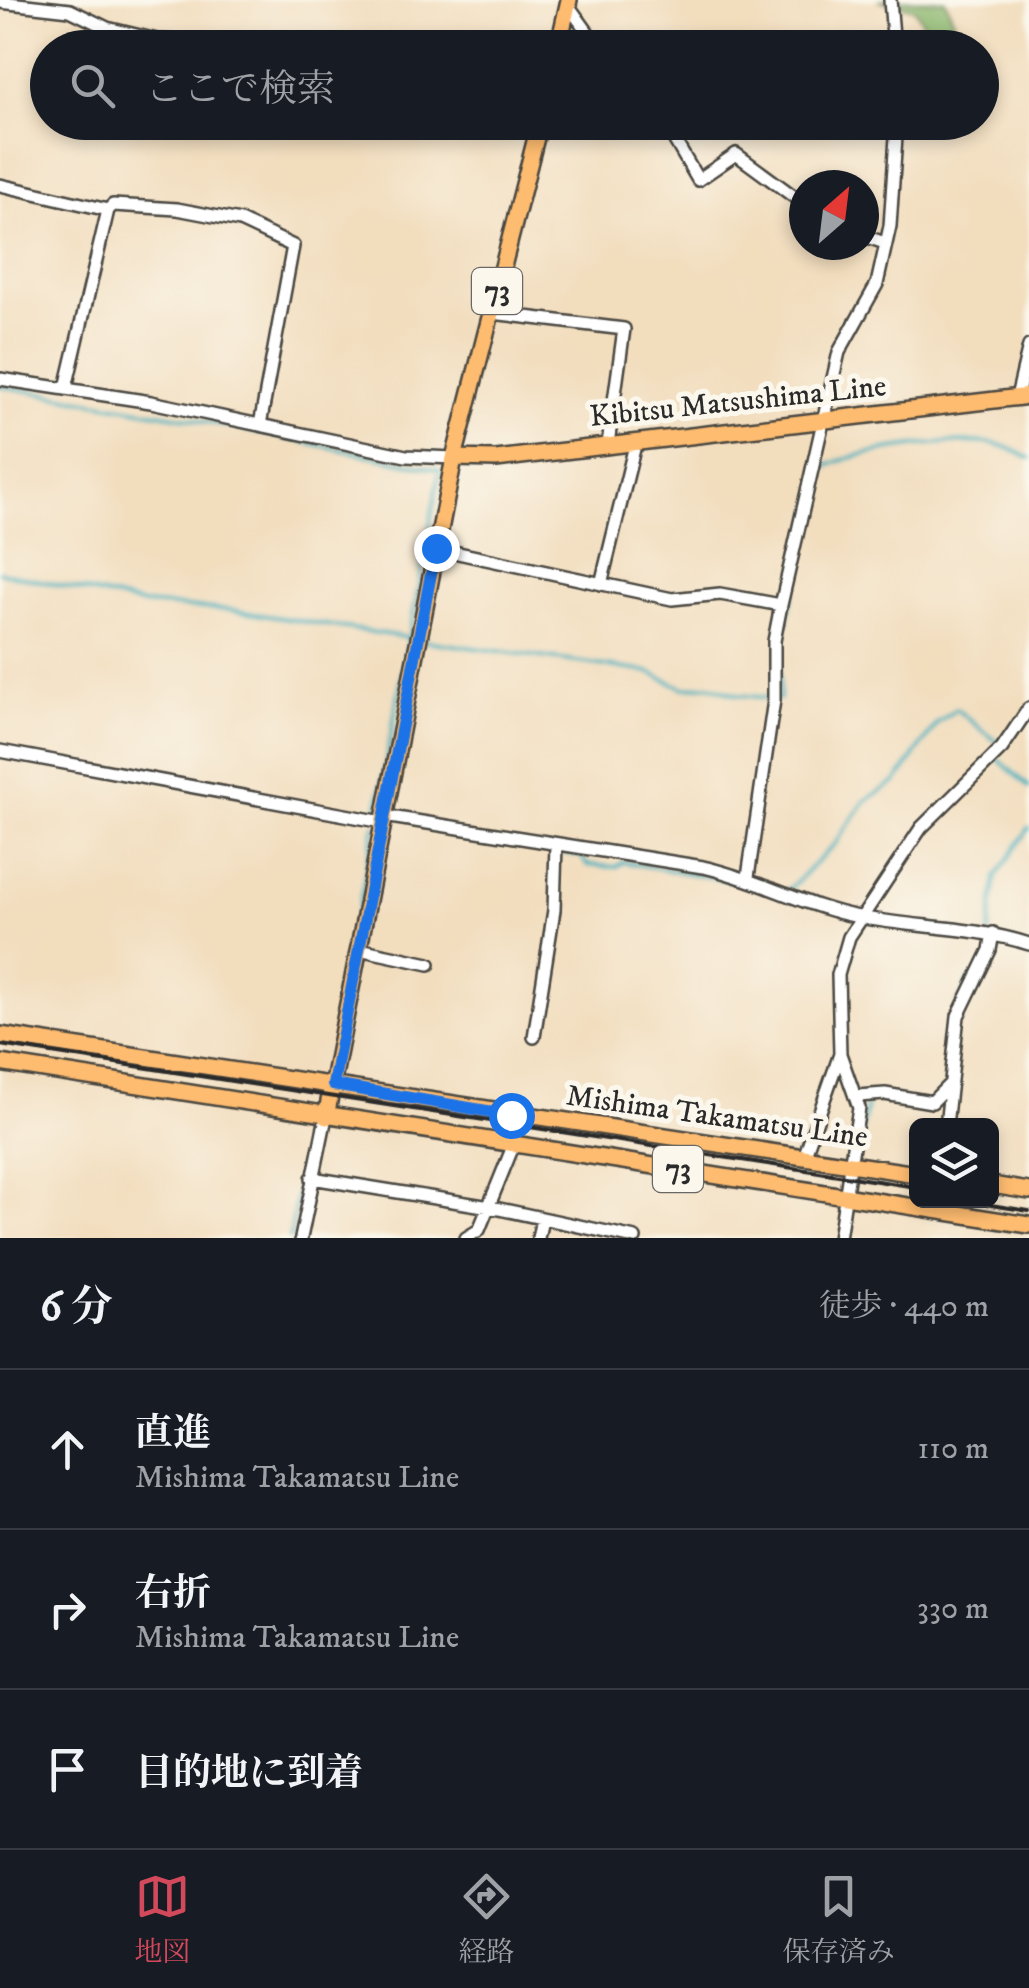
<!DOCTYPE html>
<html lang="ja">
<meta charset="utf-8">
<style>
:root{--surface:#171b24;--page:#20242c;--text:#f1f3f6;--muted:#9ea1a6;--line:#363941;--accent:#d1495b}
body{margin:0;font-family:"IM FELL DW Pica","Noto Serif JP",serif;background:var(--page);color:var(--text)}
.controls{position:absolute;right:30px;bottom:30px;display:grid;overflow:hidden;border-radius:15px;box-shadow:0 5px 15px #0003}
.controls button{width:90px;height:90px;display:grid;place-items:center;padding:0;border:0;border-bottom:2px solid var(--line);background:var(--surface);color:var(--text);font:50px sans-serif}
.compass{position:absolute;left:789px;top:170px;width:90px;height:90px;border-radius:50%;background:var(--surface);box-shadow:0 5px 15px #0003;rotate:28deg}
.stop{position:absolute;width:30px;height:30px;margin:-22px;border:8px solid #1a73e8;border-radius:50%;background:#fff}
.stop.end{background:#1a73e8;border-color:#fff;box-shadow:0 2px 10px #0008}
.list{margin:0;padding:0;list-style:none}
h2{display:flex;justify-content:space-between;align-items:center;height:130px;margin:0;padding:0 40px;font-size:42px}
h2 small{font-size:32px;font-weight:400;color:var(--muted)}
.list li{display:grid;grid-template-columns:65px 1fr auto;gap:30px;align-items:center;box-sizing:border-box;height:160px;padding:0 40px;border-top:2px solid var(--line)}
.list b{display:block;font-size:38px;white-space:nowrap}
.list p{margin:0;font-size:32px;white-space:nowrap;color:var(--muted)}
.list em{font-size:32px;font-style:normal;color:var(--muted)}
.icon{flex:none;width:55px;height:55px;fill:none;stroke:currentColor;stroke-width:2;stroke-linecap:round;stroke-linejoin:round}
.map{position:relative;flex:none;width:1029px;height:1238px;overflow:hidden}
.search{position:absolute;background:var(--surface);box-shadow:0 5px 15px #0003;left:30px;right:30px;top:30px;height:110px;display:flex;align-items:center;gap:25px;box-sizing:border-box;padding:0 35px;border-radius:55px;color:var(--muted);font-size:38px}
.sheet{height:610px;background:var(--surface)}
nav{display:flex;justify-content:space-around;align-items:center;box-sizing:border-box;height:140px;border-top:2px solid var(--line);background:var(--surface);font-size:28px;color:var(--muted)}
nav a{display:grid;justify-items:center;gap:5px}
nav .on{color:var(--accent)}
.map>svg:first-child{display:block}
.forest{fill:#8db86f;stroke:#5c724d;stroke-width:2.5}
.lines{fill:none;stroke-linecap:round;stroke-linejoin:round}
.stream{stroke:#3eadbb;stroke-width:4}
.minor-casing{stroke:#494641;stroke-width:16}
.major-casing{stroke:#494641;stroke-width:20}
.minor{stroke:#fff;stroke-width:11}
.major{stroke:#febc70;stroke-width:15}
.rail{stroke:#2b2b2b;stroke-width:4}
.route{stroke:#1a73e8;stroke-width:12}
.labels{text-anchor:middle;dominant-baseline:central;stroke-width:10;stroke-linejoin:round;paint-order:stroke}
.shield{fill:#fbf7ec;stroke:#696865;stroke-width:2.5}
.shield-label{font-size:28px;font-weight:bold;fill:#2b2b2b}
.street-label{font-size:30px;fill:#2b2b2b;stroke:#fbf7ec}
</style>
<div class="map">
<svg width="1029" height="1238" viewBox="0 0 1029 1238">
<rect width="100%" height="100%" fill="#fbf7ec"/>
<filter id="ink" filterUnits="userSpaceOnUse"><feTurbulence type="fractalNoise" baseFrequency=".01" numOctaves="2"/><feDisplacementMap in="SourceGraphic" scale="20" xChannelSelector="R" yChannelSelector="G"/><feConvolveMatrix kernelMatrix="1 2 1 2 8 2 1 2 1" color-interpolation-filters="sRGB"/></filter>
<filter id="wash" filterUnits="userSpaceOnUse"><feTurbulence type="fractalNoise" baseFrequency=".0048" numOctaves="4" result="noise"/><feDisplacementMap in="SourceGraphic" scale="40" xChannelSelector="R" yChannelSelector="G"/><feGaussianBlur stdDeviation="2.25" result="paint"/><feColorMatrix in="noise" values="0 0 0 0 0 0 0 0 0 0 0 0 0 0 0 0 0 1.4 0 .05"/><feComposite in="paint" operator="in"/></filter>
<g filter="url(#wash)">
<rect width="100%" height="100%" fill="#f2ddbd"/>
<!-- forest -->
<path class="forest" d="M 878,0 L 945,0 L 965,47 L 937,47 L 915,9 Z"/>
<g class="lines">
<!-- stream -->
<path class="stream" d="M 0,386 L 193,419 L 440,470 L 376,816
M 0,572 L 143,604 L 230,610 L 410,638
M 425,641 L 649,672 L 684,688 L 709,685 L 739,695 L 780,699 L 780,664
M 780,650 L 822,469 C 850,450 967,436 1000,445 C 1010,448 1020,454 1029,458
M 997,758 L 1029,787
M 557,852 L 581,856 L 587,865 L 616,867 L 623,862 L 729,880
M 787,891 L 835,844 L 865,801 L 897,781 L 937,723 L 956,709 L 1000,744
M 989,933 L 996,877 L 1029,828
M 955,1010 L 970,978
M 335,1028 L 375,825
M 861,1134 L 867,1105
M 290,1238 L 304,1146
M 846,1238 L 846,1224"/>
</g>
</g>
<g filter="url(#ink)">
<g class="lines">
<!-- minor casing -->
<g class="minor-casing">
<path id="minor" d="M 890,0 L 894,48
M 0,2 L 70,10 L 107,28 L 157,40 L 294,48
M 568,5 L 599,48
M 664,122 L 698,180 L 736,154 L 804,204
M 0,185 L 108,210 L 113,205 L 177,209 L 240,221 L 293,246 L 260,425
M 864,236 L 885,243
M 492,313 L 624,329 L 608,444
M 0,379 L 151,402 L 406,456 L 454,458
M 66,388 L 108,210
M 1017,397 L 1029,346
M 435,548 L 672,599 L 720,594 L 781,605
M 601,584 L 636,441
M 0,751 L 383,822
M 384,816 L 703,867 C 758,879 806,907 859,917 C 916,928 973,926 1029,944
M 748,877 L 774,700 L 774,641 L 781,605 L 839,352 L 877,284 L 890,226 L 897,122
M 359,949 L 429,964
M 534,1037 L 554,910 L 556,845
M 858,1096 L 885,1094 L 932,1102 L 949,1085
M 946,1126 L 958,1016 L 990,950 L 993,933
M 804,1157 L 840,1054 L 838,975 L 849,937 L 921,828 L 1002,748 L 1029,708
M 312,1178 L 490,1207 L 635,1238
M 301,1238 L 326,1117
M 466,1238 L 479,1230 L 514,1144
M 538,1238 L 542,1219
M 839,1238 L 859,1108 L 840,1054"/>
</g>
<!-- major casing -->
<g class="major-casing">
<path id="major" d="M 558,48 L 569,0
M 454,458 L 496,459 L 1029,396
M 0,1035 L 916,1174
M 0,1063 L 1029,1225
M 326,1117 L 454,458 L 540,122
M 992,1185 L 1029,1191"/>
</g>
<!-- minor -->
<use href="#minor" class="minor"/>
<!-- major -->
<use href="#major" class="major"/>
<!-- rail -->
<path class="rail" d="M 0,1045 L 916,1187
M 959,1200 L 1029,1211"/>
</g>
</g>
<g class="lines" filter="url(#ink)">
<!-- route -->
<path class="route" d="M 436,548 L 333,1085 L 511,1115"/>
</g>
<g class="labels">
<!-- shield labels -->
<g class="shield">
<rect x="472" y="268" width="50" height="46" rx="8"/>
<rect x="653" y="1146" width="50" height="46" rx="8"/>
</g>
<g class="shield-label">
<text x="497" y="291">73</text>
<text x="678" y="1169">73</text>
</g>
<!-- street labels -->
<g class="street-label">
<text transform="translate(738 402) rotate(-6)">Kibitsu Matsushima Line</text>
<text transform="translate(717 1117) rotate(8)">Mishima Takamatsu Line</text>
</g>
</g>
</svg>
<div class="controls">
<button><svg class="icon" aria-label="layers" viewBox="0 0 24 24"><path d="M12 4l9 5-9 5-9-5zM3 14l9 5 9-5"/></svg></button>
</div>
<svg class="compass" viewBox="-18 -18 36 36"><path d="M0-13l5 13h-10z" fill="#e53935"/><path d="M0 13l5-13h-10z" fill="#9ea1a6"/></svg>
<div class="stop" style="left:511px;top:1115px"></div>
<div class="stop end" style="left:436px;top:548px"></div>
<div class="search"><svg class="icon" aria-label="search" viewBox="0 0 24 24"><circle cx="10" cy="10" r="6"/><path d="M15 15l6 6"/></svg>ここで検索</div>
</div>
<section class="sheet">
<h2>6 分<small>徒歩 · 440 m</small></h2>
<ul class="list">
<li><svg class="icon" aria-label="ahead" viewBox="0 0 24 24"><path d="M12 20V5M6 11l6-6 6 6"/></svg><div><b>直進</b><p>Mishima Takamatsu Line</p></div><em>110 m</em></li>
<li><svg class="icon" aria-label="right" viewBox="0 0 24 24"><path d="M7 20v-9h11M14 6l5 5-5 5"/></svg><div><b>右折</b><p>Mishima Takamatsu Line</p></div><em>330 m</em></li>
<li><svg class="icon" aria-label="arrive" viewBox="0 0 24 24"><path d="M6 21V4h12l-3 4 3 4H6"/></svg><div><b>目的地に到着</b></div></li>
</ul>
</section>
<nav>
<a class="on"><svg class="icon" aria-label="map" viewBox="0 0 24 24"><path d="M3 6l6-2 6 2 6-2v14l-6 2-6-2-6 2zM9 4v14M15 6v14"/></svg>地図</a>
<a><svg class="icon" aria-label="directions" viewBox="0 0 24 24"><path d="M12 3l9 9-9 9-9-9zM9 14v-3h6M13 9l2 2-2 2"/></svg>経路</a>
<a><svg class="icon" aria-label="saved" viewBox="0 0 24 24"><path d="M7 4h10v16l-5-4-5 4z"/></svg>保存済み</a>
</nav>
